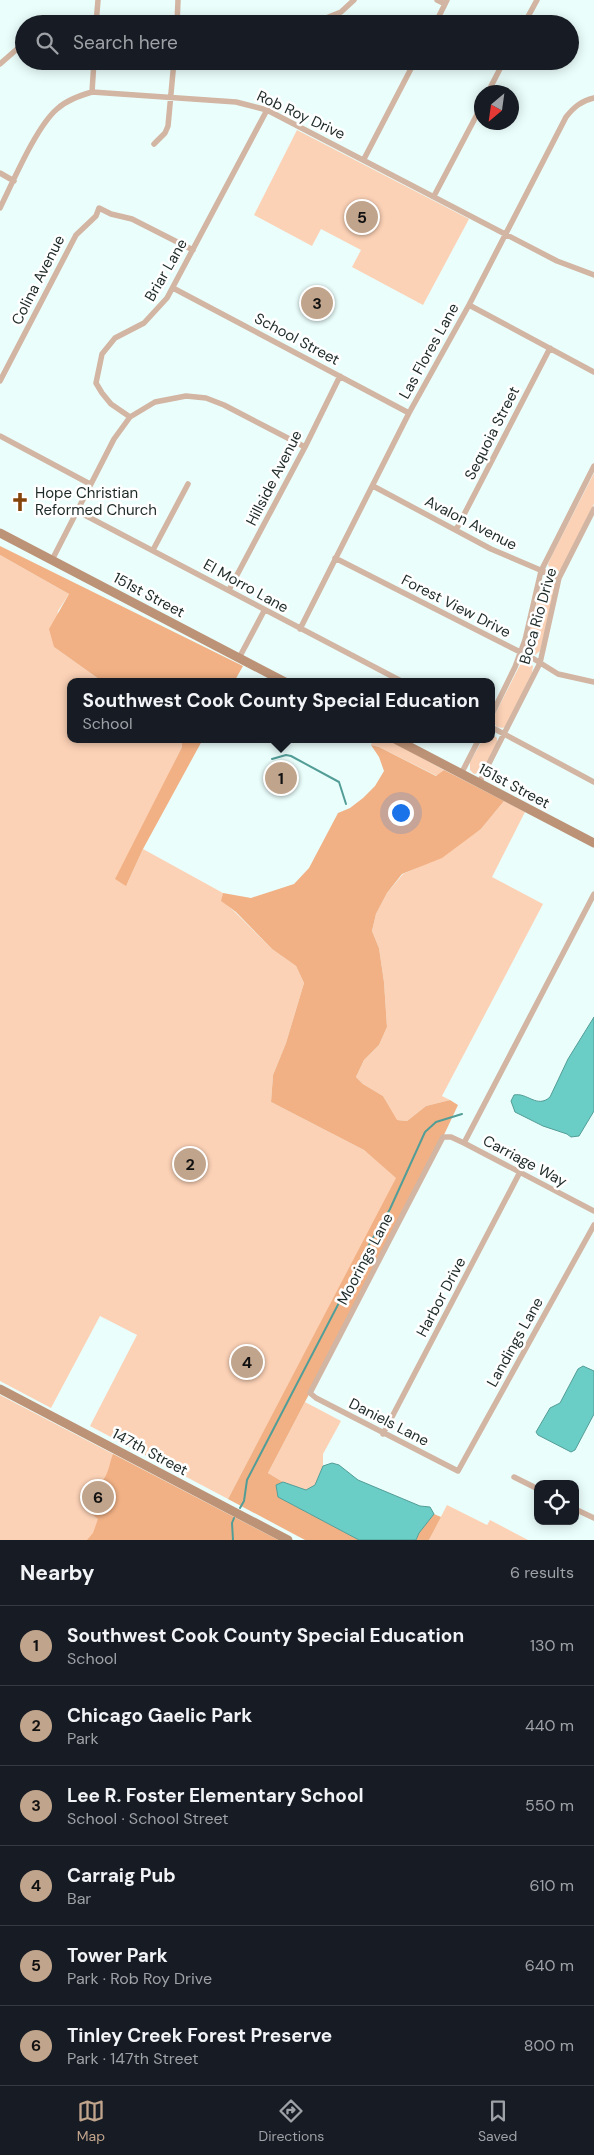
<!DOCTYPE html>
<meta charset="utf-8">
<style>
:root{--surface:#171b24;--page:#242831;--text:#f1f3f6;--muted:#9ea1a6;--line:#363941;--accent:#c0a48c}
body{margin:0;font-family:"DM Sans",sans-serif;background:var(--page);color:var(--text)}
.controls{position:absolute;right:15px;bottom:15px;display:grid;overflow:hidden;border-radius:10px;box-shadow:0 2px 12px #0003}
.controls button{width:45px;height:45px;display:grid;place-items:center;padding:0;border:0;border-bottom:1px solid var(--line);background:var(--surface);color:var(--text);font:25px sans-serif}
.compass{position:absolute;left:474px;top:85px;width:45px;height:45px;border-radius:50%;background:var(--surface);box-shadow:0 2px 12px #0003;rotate:209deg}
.you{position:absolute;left:400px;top:812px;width:18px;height:18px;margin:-12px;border:4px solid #fff;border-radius:50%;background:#1a73e8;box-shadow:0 0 0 8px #1a73e833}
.badge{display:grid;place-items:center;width:32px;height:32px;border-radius:50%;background:var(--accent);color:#111;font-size:16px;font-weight:700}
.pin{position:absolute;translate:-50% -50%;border:2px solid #fff;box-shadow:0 1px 5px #0006}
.popup{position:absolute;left:67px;top:678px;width:428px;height:65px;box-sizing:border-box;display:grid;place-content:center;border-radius:10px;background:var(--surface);filter:drop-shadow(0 1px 4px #0005);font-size:16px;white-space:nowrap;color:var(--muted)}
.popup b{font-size:19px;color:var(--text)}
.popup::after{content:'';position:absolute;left:50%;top:100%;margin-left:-10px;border:10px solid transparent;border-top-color:var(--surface)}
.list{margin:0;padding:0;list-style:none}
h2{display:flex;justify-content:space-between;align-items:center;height:65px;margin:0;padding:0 20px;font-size:21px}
h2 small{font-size:16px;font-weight:400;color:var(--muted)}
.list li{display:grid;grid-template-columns:32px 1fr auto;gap:15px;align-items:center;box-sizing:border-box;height:80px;padding:0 20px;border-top:1px solid var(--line)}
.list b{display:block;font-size:19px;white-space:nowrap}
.list p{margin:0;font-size:16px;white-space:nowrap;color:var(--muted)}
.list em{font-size:16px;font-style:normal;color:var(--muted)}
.icon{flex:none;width:28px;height:28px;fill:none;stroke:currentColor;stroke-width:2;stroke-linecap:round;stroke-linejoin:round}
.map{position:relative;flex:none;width:594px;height:1540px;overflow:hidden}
.search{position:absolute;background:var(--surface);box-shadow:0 2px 12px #0003;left:15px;right:15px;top:15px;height:55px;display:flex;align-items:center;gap:12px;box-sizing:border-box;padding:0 18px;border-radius:28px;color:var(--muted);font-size:19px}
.sheet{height:545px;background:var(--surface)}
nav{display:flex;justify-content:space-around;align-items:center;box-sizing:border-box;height:70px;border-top:1px solid var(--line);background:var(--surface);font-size:14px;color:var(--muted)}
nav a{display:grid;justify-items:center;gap:2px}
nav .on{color:var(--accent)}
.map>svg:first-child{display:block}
.green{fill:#fcd2b6}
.forest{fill:#f2b185}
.water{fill:#6acec6;stroke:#539d97}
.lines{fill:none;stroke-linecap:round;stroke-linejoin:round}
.stream{stroke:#539d97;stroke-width:2}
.street{stroke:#d2b5a2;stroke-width:5.5}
.secondary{stroke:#bd9377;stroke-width:9}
.labels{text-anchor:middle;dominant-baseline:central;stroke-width:5;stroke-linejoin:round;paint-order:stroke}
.street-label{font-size:15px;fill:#1d2a28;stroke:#fff}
.poi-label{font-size:15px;fill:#1d2a28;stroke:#fff;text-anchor:start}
</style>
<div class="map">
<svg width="594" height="1540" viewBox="0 0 594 1540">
<rect width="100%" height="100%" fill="#eafefc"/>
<!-- green -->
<path class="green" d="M 297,130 L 469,219 L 423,305 L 352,267 L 361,250 L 321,229 L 312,246 L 254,215 Z
M 594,473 L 594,504 L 561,570 L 556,573 L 550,571 L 548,564 L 552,555 Z
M 0,555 L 69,594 L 58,611 L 54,647 L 103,682 L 71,682 L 71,739 L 182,739 L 182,747 L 171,769 L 126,886 L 143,849 L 223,893 L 222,901 L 235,912 L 272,949 L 296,966 L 304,983 L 286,1043 L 273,1075 L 271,1102 L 364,1150 L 397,1178 L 228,1499 L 90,1426 L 137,1335 L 100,1316 L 51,1408 L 0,1381 Z
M 547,579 L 553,581 L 556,585 L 540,651 L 535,655 L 527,652 L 526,645 L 542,583 Z
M 525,661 L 533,666 L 532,673 L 506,726 L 503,728 L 497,727 L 493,722 L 493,718 L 520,665 Z
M 491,734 L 497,738 L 497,743 L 482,772 L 474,774 L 470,770 L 470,762 L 483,739 L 491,739 Z
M 373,739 L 388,739 L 444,770 L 437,776 L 379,747 L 371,745 Z
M 504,801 L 525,812 L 492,877 L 543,904 L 442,1096 L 450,1100 L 426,1106 L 407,1121 L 396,1120 L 383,1096 L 363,1084 L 356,1077 L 364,1060 L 379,1045 L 387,1027 L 384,982 L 379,948 L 372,931 L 376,914 L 387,893 L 403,874 L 421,866 L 462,842 L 481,829 Z
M 0,1395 L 278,1540 L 0,1540 Z
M 305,1402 L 341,1421 L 323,1454 L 323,1466 L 315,1485 L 306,1490 L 283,1482 L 268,1473 Z
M 447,1505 L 487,1525 L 490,1520 L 528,1540 L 429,1540 Z"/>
<!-- forest -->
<path class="forest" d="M 0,546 L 243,666 L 234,682 L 103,682 L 54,647 L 49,629 L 69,594 L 0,555 Z
M 182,739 L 203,739 L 143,849 L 126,886 L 115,879 L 182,747 Z
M 371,745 L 379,747 L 436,776 L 444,770 L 504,801 L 481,829 L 442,858 L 402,874 L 387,893 L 376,914 L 372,931 L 379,948 L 384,982 L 387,1027 L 379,1045 L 364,1060 L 356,1077 L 363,1084 L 383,1096 L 397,1120 L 407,1121 L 426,1106 L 450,1100 L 458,1105 L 443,1137 L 268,1473 L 283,1482 L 276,1485 L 278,1497 L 359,1540 L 305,1540 L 228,1499 L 396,1178 L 364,1150 L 271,1102 L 273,1075 L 286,1043 L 304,983 L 296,966 L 272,949 L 236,912 L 221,901 L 223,893 L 251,898 L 294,884 L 309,868 L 338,813 L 350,808 L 363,798 L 375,786 L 384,771 L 379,757 Z
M 113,1454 L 278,1540 L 87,1540 L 93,1533 L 98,1519 L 88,1511 C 86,1494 97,1490 105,1477 C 109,1471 110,1461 113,1454 Z
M 434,1514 L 441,1517 L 429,1540 L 416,1540 L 419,1533 Z"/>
<!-- water -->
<path class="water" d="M 594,1017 L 594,1111 L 579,1136 L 571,1137 L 567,1134 L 543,1126 L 515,1112 L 511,1101 L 514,1095 C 527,1092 537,1109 550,1097 L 568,1059 Z
M 583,1366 L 594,1371 L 594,1414 L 575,1450 L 571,1452 L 538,1435 L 536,1432 L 550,1408 L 560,1403 L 578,1369 Z
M 332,1463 L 339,1465 L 358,1480 L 420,1506 L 430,1507 L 434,1514 L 419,1533 L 416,1540 L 359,1540 L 278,1497 L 276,1485 L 283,1482 L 306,1490 L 315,1485 L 323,1466 Z"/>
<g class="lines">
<!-- stream -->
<path class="stream" d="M 272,759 L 286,755 L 291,756 L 339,782 L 346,804
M 240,1508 L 244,1501 L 247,1480 L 370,1243 L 390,1209 L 425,1132 L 436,1122 L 462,1114
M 233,1540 L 232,1523 L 234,1518"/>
<!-- street -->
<path class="street" d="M 437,0 L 445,4
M 177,18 L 270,24
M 57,24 L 69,22 L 96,22
M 96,24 L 98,0
M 177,24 L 178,0
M 311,24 L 341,12 L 354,0
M 435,24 L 447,0
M 524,24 L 537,0
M 0,64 L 24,43
M 92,92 L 94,61
M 488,92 L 504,61
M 154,144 L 165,133 L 168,126 L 174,61
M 364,159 L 415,61
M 0,173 L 14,181
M 434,196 L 482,105
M 0,208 C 13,182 36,127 57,109 C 67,100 79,96 92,92 L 236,102 L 267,110 L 557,261 L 594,275
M 173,288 L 409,413
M 469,305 L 594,372
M 0,381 L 76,235 L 96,216 L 99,208 L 111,214 L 132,219 L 193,250
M 130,417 L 111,404 L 102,393 L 96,383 L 102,354 L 115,338 L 144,323 L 167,298 L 267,110
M 0,436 L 90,484
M 373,486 L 491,549 L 559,578
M 77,511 L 403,682
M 456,530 L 550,348
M 153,550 L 188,484
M 335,558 L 534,659 L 558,674 L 594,682
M 52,560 L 114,439 L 130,417 L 155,402 L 186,396 L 206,398 L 224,405 L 305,447
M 229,590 L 305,447 L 340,376
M 300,629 L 409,413 L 469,305 L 566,117 C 574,107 581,101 594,98
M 239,658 L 264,611
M 491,716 L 515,667 L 525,640 L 541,571 L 594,466
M 491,727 L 594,782
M 461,774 L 479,739
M 479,783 L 540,663 L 559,578 L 594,509
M 464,1143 L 594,894
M 594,1211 L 464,1143 L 451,1137 L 443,1137 L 310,1393 L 316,1398 L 458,1471 L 594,1225
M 383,1434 L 520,1172
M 514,1477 L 538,1489
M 575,1509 L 594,1518"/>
<!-- secondary -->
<path class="secondary" d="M 0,533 L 285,682
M 395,739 L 594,843
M 0,1389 L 288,1540"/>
</g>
<!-- icons -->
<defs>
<g id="church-bare" transform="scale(1.5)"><path d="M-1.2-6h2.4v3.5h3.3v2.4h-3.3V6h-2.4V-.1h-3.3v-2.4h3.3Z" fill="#84440a" stroke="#fff" stroke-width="2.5" paint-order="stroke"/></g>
</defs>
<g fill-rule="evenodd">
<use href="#church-bare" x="20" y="502"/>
</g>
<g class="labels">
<!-- street labels -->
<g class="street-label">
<text transform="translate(301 115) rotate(25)">Rob Roy Drive</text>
<text transform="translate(166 270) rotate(-60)">Briar Lane</text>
<text transform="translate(38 280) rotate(-63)">Colina Avenue</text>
<text transform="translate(297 339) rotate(28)">School Street</text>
<text transform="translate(429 351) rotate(-61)">Las Flores Lane</text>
<text transform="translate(492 433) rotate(-63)">Sequoia Street</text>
<text transform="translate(274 478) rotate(-63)">Hillside Avenue</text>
<text transform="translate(471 523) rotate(27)">Avalon Avenue</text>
<text transform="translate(246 586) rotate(29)">El Morro Lane</text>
<text transform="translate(149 595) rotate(28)">151st Street</text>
<text transform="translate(456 606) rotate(27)">Forest View Drive</text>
<text transform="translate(538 616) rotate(-74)">Boca Rio Drive</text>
<text transform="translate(514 786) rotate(28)">151st Street</text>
<text transform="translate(525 1161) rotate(28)">Carriage Way</text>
<text transform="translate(365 1259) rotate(-62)">Moorings Lane</text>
<text transform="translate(441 1297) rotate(-62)">Harbor Drive</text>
<text transform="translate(515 1342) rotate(-61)">Landings Lane</text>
<text transform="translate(389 1422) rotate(27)">Daniels Lane</text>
<text transform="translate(150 1452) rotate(28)">147th Street</text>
</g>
<!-- poi labels -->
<g class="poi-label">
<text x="35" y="493">Hope Christian<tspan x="35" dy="17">Reformed Church</tspan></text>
</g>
</g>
</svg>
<div class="controls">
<button><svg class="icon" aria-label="locate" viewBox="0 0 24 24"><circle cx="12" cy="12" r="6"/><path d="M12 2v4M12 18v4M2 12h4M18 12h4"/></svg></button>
</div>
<svg class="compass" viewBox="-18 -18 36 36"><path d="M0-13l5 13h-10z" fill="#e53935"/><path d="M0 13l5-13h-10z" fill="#9ea1a6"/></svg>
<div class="you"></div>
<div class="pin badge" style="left:281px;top:778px">1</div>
<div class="popup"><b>Southwest Cook County Special Education</b>School</div>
<div class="pin badge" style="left:190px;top:1164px">2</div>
<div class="pin badge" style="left:317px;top:303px">3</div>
<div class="pin badge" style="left:247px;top:1362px">4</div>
<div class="pin badge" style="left:362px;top:217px">5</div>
<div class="pin badge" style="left:98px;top:1497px">6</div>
<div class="search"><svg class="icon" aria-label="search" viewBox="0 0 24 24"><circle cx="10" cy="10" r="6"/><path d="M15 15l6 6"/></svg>Search here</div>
</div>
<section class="sheet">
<h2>Nearby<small>6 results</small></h2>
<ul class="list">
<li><span class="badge">1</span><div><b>Southwest Cook County Special Education</b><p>School</p></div><em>130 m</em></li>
<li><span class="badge">2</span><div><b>Chicago Gaelic Park</b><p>Park</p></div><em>440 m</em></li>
<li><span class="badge">3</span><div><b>Lee R. Foster Elementary School</b><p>School · School Street</p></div><em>550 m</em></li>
<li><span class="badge">4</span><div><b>Carraig Pub</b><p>Bar</p></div><em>610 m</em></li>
<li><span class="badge">5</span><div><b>Tower Park</b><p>Park · Rob Roy Drive</p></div><em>640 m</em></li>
<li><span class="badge">6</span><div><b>Tinley Creek Forest Preserve</b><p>Park · 147th Street</p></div><em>800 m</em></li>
</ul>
</section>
<nav>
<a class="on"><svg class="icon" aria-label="map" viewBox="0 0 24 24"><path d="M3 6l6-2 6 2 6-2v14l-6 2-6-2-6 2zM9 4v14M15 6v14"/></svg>Map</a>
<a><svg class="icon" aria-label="directions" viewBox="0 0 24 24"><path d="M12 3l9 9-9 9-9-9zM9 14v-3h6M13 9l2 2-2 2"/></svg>Directions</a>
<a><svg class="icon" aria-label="saved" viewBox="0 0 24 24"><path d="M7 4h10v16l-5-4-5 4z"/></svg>Saved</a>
</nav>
